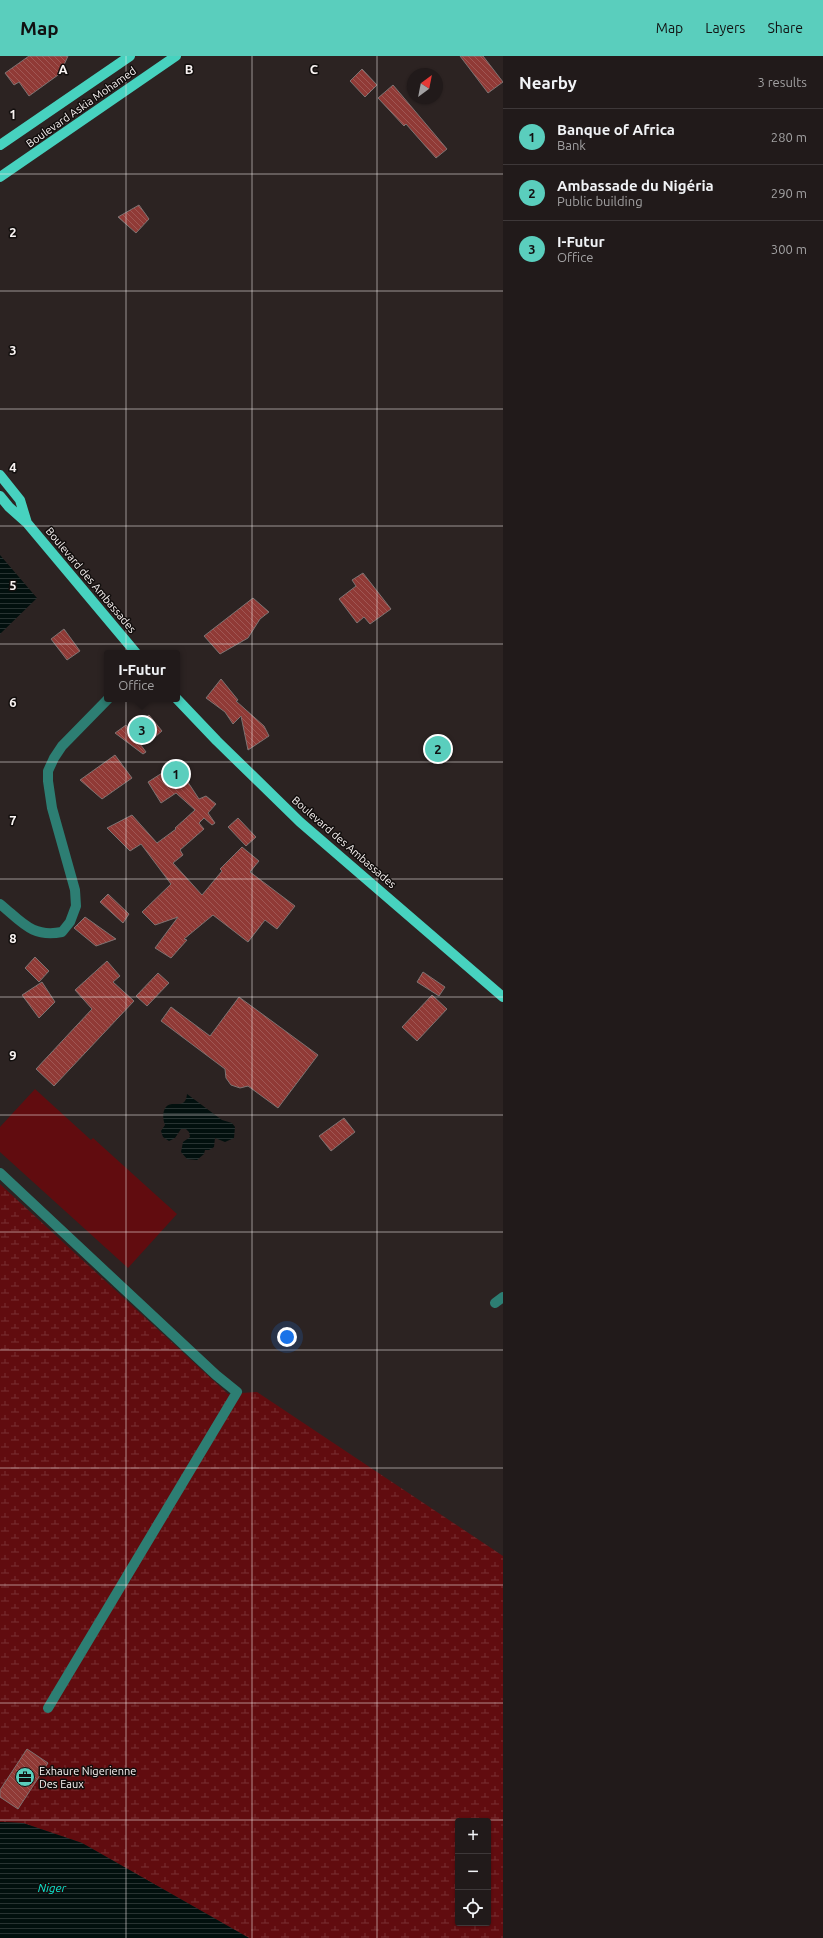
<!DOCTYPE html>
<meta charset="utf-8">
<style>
:root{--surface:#211a1a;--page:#2d2727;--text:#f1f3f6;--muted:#a2a1a2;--line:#3e3839;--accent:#5acebd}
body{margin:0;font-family:Ubuntu,sans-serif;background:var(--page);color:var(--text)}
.controls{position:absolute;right:12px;bottom:12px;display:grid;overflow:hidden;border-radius:4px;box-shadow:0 1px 3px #0004}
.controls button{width:36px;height:36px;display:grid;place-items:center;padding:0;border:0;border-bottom:1px solid var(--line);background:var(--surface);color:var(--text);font:20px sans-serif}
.compass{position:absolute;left:407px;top:12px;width:36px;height:36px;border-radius:50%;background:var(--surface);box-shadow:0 1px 3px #0004;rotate:32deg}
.you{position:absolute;left:287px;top:1281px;width:14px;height:14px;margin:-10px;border:3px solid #fff;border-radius:50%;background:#1a73e8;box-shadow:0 0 0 6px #1a73e833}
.badge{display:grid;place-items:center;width:26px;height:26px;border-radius:50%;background:var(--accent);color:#111;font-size:13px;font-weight:700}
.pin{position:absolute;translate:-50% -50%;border:2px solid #fff;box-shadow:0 1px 4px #0006}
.popup{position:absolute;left:104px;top:594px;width:76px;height:52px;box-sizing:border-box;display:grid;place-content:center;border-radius:4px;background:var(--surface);filter:drop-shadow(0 1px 3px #0005);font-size:13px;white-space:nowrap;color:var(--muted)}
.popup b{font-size:15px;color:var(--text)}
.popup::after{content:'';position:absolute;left:50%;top:100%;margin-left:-8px;border:8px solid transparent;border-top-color:var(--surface)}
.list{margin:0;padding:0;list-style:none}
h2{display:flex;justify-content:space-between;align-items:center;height:52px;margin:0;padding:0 16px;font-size:17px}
h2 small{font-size:13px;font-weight:400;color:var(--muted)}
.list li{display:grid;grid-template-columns:26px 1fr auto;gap:12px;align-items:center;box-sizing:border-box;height:56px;padding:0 16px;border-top:1px solid var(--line)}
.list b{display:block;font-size:15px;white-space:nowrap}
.list p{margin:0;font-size:13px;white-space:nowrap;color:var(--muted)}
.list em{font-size:13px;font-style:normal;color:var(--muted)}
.icon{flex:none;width:22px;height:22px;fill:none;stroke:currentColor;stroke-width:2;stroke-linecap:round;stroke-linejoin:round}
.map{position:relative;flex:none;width:503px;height:1882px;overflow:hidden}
header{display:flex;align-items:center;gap:24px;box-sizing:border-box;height:56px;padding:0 20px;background:var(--accent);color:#111}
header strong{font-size:19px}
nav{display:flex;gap:22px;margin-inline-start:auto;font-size:14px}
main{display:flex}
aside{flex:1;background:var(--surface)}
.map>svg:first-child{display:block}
.grass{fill:#610c0f}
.wetland{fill:url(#wetland-marsh);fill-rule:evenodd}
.water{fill:url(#water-rules)}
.building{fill:url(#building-back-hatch);stroke:#7e7372}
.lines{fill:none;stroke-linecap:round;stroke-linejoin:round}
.minor{stroke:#2d7e73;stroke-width:10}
.major{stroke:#47d2bf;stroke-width:10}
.grid{fill:none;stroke:#f9f3f2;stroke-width:1;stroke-opacity:0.55}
.labels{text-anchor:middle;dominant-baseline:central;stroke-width:3;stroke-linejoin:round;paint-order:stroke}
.street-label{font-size:11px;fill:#f9f3f2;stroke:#120e0d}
.poi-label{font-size:11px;fill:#f9f3f2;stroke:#120e0d;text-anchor:start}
.water-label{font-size:12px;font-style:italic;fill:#0ee7d0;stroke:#120e0d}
.grid-label{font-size:13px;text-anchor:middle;font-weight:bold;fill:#f9f3f2;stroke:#120e0d;stroke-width:3;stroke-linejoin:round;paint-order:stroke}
</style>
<header>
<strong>Map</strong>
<nav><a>Map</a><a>Layers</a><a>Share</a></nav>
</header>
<main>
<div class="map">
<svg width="503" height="1882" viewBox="0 0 503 1882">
<defs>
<pattern id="wetland-marsh" width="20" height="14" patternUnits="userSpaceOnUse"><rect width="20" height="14" fill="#610c0f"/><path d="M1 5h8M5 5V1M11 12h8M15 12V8" fill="none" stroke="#783032"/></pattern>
<pattern id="water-rules" width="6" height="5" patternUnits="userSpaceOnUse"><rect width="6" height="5" fill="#02100e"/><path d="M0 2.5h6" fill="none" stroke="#283332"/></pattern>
<pattern id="building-back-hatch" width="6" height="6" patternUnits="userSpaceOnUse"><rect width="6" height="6" fill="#903a36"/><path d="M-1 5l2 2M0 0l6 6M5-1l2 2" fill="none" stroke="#a05754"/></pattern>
</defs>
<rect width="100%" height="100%" fill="#2c2322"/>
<!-- grass -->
<path class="grass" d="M 35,1033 L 91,1084 L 93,1082 L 177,1158 L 128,1212 L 0,1096 L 0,1071 Z"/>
<!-- wetland -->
<path class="wetland" d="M 0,1128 L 228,1338 L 257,1336 L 503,1500 L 503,1882 L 249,1882 L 82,1787 L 23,1767 L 0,1766 ZM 458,1765 L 488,1765 L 488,1867 L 458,1867 Z"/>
<!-- water -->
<path class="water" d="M 0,499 L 37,542 L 0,578 Z
M 187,1038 L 222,1064 L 232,1067 L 235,1071 L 234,1082 L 225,1086 L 215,1082 L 214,1091 L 209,1094 L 205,1094 L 204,1098 L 197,1104 L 187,1103 L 181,1096 L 183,1086 L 190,1081 L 189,1076 L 186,1073 L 181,1073 L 175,1082 L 169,1085 L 163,1081 L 161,1075 L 165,1069 C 162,1062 162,1049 172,1048 C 181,1048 186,1049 187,1038 Z
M 0,1766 L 23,1767 L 82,1787 L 249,1882 L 0,1882 Z"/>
<!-- building -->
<path class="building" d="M 29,0 L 68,0 L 63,11 L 65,14 L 29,40 L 19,26 L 14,29 L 5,17 Z
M 460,0 L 483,0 L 503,26 L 488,37 Z
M 362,13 L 377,29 L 365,41 L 350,25 Z
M 393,29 L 447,93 L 436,102 L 406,68 L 404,70 L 378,42 Z
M 139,149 L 149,163 L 136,177 L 118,161 Z
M 363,517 L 391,553 L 370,568 L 364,561 L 357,567 L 339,543 L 356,530 L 352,524 Z
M 253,542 L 269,556 L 260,563 L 248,582 L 220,598 L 204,580 Z
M 64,573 L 80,595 L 67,604 L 51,583 Z
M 221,623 L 238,644 L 236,645 L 264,670 L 269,680 L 248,694 L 241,660 L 233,668 L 225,656 L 206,642 Z
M 149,659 L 162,675 L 149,686 L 136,669 Z
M 126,669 L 146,696 L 143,698 L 115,677 Z
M 115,699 L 132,722 L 102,743 L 80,724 Z
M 176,708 L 199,743 L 206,740 L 216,748 L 208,757 L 215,767 L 212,769 L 204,762 L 199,767 L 204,773 L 180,794 L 183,799 L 173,807 L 202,839 L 222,815 L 220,813 L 242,791 L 259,805 L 250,816 L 295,850 L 277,873 L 265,864 L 248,886 L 213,859 L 184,883 L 187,884 L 171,902 L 155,892 L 178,861 L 155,869 L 142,856 L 171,828 L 141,788 L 130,795 L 107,772 L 132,759 L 157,787 L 176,773 L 175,772 L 195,754 L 176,737 L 161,747 L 148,726 Z
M 238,762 L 256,781 L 246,790 L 228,771 Z
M 108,838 L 129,858 L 123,867 L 100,846 Z
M 85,861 L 116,883 L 96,890 L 74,872 Z
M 35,901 L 49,915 L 39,926 L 25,912 Z
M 107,905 L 120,920 L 113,926 L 134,945 L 54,1030 L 36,1013 L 92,953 L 75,934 Z
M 423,916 L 445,931 L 439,940 L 417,926 Z
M 158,917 L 169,927 L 147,950 L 136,940 Z
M 42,926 L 55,946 L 39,962 L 22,939 Z
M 432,939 L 447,953 L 417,985 L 402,971 Z
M 239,941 L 318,999 L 278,1052 L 248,1030 L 240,1032 L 231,1029 L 226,1022 L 225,1013 L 161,965 L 171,951 L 210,980 Z
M 344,1062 L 355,1076 L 331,1095 L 319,1080 Z
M 27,1693 L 48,1707 L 18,1753 L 0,1741 L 0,1734 Z"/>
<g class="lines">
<!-- minor -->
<path class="minor" d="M 0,848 C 22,866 32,882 62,876 L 70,866 L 76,850 L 75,834 L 52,752 L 48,725 L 48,715 L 54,702 L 62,690 L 108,643
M 0,1117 L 216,1319 L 237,1336 L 48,1652
M 495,1247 L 503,1241"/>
<!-- major -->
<path class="major" d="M 0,89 L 130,0
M 0,121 L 176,0
M 0,419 L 20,444 L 27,467
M 0,440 L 9,451 L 27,467 L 136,597
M 177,643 L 217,685 L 300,766 L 503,941"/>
</g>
<!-- grid -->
<path class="grid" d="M 126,0 L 126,1882M 252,0 L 252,1882M 377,0 L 377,1882M 0,118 L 503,118M 0,235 L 503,235M 0,353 L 503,353M 0,470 L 503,470M 0,588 L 503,588M 0,706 L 503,706M 0,823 L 503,823M 0,941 L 503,941M 0,1059 L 503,1059M 0,1176 L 503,1176M 0,1294 L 503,1294M 0,1412 L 503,1412M 0,1529 L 503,1529M 0,1647 L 503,1647M 0,1764 L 503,1764"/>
<!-- icons -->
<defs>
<g id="office-disc" transform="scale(1)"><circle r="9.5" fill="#5acebd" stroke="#120e0d"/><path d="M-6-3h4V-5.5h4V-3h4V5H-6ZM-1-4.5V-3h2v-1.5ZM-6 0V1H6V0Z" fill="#111"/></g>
</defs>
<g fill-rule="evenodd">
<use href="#office-disc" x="25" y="1721"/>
</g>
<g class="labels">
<!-- street labels -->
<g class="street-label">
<text transform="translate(81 51) rotate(-35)">Boulevard Askia Mohamed</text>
<text transform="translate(91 524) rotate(50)">Boulevard des Ambassades</text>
<text transform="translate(344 786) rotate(41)">Boulevard des Ambassades</text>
</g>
<!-- poi labels -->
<g class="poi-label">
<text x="39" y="1715">Exhaure Nigerienne<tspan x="39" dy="13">Des Eaux</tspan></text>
</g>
<!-- water labels -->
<g class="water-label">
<text x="52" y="1831">Niger</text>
</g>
</g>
<g class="grid-label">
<text x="63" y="18">A</text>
<text x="189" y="18">B</text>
<text x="314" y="18">C</text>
<text x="13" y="63">1</text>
<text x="13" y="181">2</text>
<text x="13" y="299">3</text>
<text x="13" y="416">4</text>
<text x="13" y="534">5</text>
<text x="13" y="651">6</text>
<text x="13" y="769">7</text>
<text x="13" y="887">8</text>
<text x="13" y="1004">9</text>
</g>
</svg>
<div class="controls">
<button>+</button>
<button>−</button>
<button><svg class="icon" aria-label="locate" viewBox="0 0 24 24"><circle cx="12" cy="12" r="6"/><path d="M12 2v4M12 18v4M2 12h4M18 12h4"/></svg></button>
</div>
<svg class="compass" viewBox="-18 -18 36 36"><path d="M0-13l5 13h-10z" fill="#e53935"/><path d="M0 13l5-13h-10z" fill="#a2a1a2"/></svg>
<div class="you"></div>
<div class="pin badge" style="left:176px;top:718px">1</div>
<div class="pin badge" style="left:438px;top:693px">2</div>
<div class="pin badge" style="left:142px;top:674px">3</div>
<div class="popup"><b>I-Futur</b>Office</div>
</div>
<aside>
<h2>Nearby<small>3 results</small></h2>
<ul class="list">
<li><span class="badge">1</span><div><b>Banque of Africa</b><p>Bank</p></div><em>280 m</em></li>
<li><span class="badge">2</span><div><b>Ambassade du Nigéria</b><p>Public building</p></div><em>290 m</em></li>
<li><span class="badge">3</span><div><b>I-Futur</b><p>Office</p></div><em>300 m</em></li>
</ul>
</aside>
</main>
